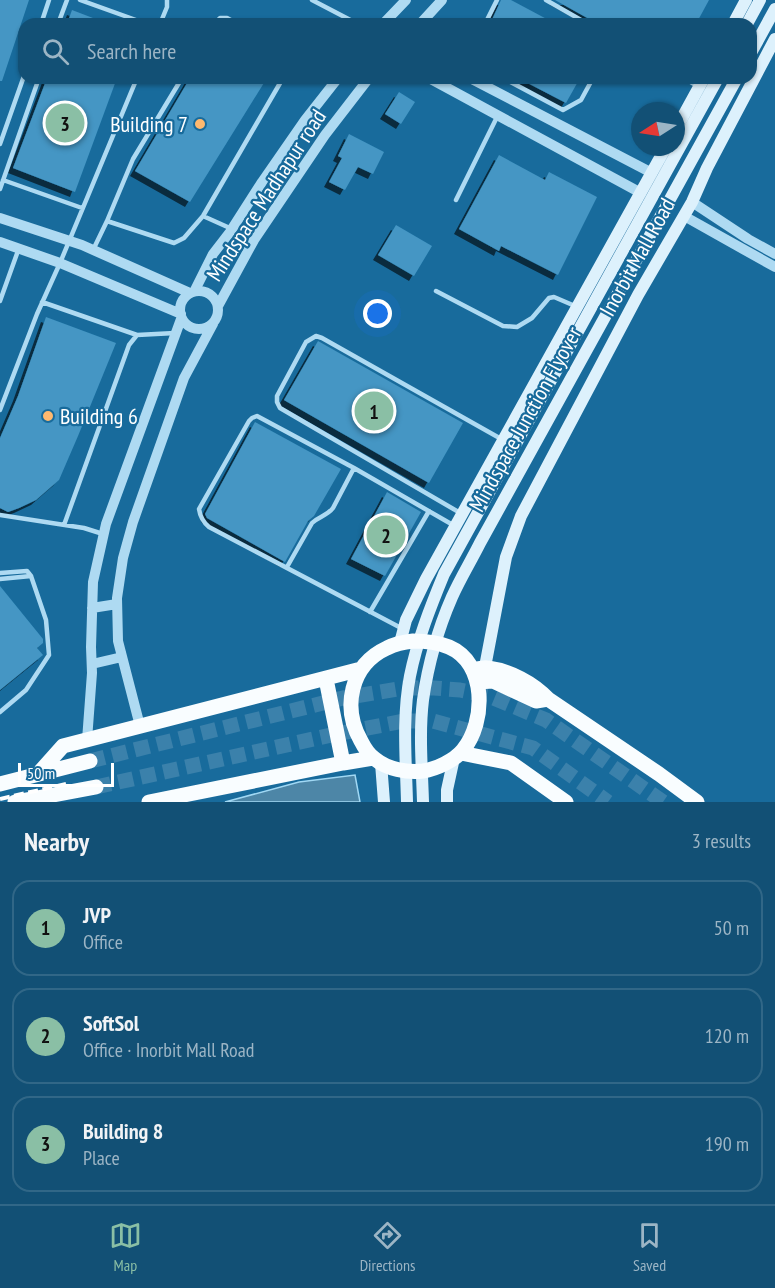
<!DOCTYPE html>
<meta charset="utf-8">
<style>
:root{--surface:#125075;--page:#1f5a7d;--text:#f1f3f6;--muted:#9cb5c5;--line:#316787;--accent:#8abfa5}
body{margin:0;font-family:"PT Sans Narrow",sans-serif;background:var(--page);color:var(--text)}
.compass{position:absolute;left:631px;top:102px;width:54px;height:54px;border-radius:50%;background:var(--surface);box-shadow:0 2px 4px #0004;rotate:258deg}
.scale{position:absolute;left:18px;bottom:15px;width:96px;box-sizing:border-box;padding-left:6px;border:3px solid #fff;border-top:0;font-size:16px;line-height:21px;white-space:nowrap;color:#fff;-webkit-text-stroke:4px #186b9c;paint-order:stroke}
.you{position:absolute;left:378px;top:314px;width:21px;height:21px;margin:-15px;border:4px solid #fff;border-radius:50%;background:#1a73e8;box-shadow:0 0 0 9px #1a73e833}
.badge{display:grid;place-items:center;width:39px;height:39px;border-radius:50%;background:var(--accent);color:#111;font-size:20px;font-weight:700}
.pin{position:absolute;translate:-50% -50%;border:3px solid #fff;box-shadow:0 2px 6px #0006}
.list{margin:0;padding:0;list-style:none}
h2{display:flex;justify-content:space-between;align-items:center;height:78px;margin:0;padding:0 24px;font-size:26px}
h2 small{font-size:20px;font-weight:400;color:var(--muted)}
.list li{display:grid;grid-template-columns:39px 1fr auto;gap:18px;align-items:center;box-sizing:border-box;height:96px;margin:0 12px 12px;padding:0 12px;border:2px solid var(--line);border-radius:18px}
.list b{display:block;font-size:22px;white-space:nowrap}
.list p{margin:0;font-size:20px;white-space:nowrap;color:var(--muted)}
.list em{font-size:20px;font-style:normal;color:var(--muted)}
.icon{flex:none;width:33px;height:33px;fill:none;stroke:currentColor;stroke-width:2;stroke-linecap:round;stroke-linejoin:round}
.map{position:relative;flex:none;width:775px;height:802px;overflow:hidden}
.search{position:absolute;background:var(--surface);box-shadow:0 2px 4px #0004;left:18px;right:18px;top:18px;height:66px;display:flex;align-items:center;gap:15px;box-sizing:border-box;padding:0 21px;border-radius:18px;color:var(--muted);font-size:22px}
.sheet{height:402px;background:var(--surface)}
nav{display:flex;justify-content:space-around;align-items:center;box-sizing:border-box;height:84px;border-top:2px solid var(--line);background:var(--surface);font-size:16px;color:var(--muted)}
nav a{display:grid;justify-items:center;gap:3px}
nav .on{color:var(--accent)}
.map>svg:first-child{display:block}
.water{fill:#4d86a7;stroke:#a1d8f4;stroke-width:1.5}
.building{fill:#4496c4;filter:url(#shadow)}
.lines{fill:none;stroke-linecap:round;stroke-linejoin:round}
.primary-tunnel{stroke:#3b81ab;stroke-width:15;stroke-dasharray:15 8;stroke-linecap:butt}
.service{stroke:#aedaf2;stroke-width:4.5}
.tertiary{stroke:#aedaf2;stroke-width:10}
.secondary{stroke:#ddf1fc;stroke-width:12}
.primary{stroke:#f9fdff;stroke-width:15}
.rail{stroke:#fff;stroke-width:4;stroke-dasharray:10 4.5;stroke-linecap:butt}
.poi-dot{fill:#ffb96f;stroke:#186b9c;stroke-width:2}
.labels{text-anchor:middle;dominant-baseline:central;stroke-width:4.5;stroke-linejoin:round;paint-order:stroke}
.poi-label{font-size:22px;fill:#fff;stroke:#186b9c;text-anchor:end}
.street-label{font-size:22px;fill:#fff;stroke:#186b9c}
</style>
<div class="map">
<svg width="775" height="802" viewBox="0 0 775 802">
<defs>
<filter id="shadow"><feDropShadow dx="-5" dy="5" stdDeviation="0" flood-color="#0009"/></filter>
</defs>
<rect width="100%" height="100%" fill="#186b9c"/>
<!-- water -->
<path class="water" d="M 355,775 L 360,802 L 225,802 L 299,782 Z"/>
<!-- building -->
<path class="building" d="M 0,0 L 29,0 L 2,81 L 0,81 Z
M 501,0 L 511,0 L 556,24 L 490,24 Z
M 555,0 L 709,0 L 696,24 L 598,24 Z
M 72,10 L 106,23 L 105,24 L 67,24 Z
M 47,78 L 117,78 L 75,192 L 13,168 Z
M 190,78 L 267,78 L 190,202 L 135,171 Z
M 518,78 L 580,78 L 566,103 Z
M 399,92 L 415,102 L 401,124 L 385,114 Z
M 349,134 L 384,152 L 373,174 L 358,167 L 345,190 L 329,182 L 342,158 L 338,156 Z
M 499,155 L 545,180 L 549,172 L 597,197 L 558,275 L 501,246 L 499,251 L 459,229 Z
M 396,225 L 432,246 L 414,276 L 378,255 Z
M 46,317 L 116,343 L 78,436 L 59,480 L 36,500 L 19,508 L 8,512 L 0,508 L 0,438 L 18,396 Z
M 318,341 L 463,423 L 429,483 L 284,400 Z
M 255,422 L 341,469 L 314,516 L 308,521 L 285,562 L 207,518 L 205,514 Z
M 387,492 L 421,512 L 385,576 L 351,559 Z
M 0,586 L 43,639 L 43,643 L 37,648 L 43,655 L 0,690 Z"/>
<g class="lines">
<!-- primary-tunnel -->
<path class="primary-tunnel" d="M 90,761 L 343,698 L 404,688 L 434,688 L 460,690 L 489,696 L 546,720 L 663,802
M 96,787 L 336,734 L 404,721 L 433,721 L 533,748 L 608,802"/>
<!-- service -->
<path class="service" d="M 80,0 L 147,24
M 312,0 L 358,24
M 546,0 L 588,24
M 41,24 L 49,0
M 58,24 L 67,0
M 160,24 L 167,7 L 167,0
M 214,24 L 220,18 L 227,18 L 238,24
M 485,24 L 497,0
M 182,78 L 133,159 L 107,221 L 174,243 L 184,238 L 203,216 L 283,78
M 503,78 L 563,110 L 581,100 L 593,78
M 684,78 L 699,87
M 0,144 L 24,76
M 3,180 L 82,208
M 0,189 L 39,78
M 456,200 L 498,115
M 203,216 L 232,229
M 94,248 L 107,221
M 436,291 L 503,326 L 517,327 L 532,318 L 549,298 L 554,297 L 575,306
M 0,301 L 19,248
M 42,302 L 137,335
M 0,410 L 37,314 L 60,263 L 137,78
M 462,514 L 280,408 L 277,402 L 277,396 L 306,342 L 316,336 L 322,338 L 503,440
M 0,515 L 84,528 L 103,534
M 64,525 L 129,345 L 137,335 L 175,333
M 287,567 L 312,523 C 319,516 327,516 333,508 L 354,468
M 0,573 L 27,571 L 31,576
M 0,579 L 31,576 L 46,620 L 49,655 L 26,690 L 0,712
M 370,612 L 429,511
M 403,629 L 209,527 C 203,522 200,516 199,509 L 249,421 L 252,418 L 257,416 L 354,468 L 453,525"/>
<!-- tertiary -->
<path class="tertiary" d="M 383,24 L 406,0
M 420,24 L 442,0
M 429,78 L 641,193
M 470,78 L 652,173
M 692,202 L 748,239 L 775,254
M 684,216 L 775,267
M 0,218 L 82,245 L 190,293
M 0,242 L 60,263 L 181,314
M 195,290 L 213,254 L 230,232 L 262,182 L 305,120 L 338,78
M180 310a19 19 0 1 1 38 0a19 19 0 1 1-38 0Z
M 218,306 L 254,240 L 325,135 L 369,78
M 92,608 L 117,604
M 92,664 L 122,657
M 140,726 L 118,641 L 117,598 L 123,558 L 133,522 L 184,378 L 213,324
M 87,740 L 92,673 L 91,647 L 93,582 L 106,524 L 181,319"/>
<!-- secondary -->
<path class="secondary" d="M 733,24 L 746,0
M 747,24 L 760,0
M 751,53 L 775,9
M 676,129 L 704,78
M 400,643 L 406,620 L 426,579 L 666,147
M 485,667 L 506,557 L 521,516 L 638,295 L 692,202 L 707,168 L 775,39
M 381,763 L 384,802
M 407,802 C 406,761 402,717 410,676 C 417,641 430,608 444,574 L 718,78
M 423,802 C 422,768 419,733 423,700 C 428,665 438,629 452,597 C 460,579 471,561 480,543 L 737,78
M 447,802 L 447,790 L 454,758"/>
<!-- primary -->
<path class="primary" d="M 413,641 C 425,641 437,642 449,647 C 487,663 486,722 463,750 C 454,761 436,769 423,771 C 407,773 387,769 375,759 C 369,755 364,747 361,741 C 342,708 350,665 387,648 C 395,644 404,642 413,641 Z
M 473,670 C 478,669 483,667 488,668 C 510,671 533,683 548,699 L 659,774 L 697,802
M 326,679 L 343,763
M 477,682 L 493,681 L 536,701 L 548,699
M 461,753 L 511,763 L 566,802
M 38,774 L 63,746 L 361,669
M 0,784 L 90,761
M 15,802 L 96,787
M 149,802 L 343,763 L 373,758"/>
<!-- rail -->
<path class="rail" d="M 0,799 L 66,784"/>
</g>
<!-- markers -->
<g class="poi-dot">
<circle cx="200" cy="124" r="6"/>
<circle cx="48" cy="416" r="6"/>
</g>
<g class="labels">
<!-- poi labels -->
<g class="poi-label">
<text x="188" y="124">Building 7</text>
<text x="60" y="416" text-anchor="start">Building 6</text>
</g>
<!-- street labels -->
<g class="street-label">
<text transform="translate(266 195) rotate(-57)">Mindspace Madhapur road</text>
<text transform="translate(637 257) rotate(-61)">Inorbit Mall Road</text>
<text transform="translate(525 419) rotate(-61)">Mindspace Junction Flyover</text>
</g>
</g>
</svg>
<svg class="compass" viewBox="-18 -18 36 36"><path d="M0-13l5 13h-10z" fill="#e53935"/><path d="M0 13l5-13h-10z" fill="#9cb5c5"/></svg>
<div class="scale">50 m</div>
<div class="you"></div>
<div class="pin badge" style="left:374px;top:411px">1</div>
<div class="pin badge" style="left:386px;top:535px">2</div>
<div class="pin badge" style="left:65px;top:123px">3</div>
<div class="search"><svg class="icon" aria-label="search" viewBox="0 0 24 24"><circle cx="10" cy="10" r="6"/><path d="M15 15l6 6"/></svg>Search here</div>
</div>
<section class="sheet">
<h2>Nearby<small>3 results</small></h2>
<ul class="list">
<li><span class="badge">1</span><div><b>JVP</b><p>Office</p></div><em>50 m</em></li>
<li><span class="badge">2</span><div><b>SoftSol</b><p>Office · Inorbit Mall Road</p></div><em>120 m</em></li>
<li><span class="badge">3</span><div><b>Building 8</b><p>Place</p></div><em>190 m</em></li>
</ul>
</section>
<nav>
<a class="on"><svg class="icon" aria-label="map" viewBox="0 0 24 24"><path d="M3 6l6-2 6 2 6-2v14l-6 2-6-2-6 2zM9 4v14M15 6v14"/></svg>Map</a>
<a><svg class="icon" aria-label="directions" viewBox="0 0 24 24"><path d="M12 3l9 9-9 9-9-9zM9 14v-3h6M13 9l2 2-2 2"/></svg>Directions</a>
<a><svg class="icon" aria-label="saved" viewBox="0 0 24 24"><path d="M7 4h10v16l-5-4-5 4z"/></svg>Saved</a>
</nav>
